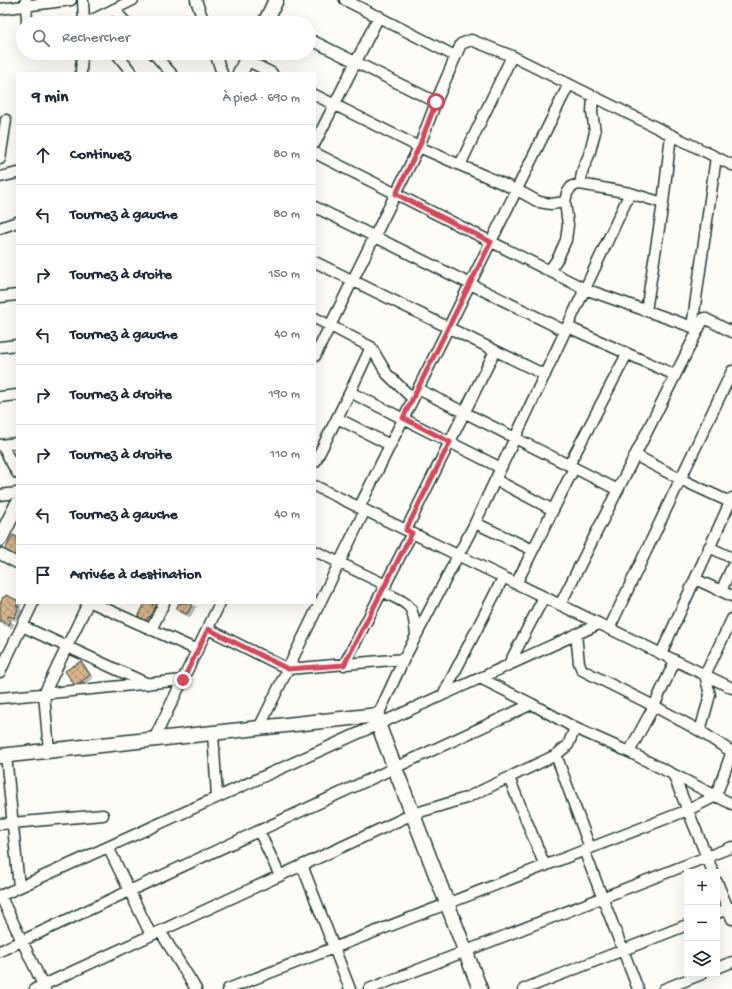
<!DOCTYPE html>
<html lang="fr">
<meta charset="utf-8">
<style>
:root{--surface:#fff;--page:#f6f6f7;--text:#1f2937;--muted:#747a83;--line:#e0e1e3}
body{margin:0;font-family:"Gochi Hand",sans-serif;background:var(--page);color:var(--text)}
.controls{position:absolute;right:12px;bottom:12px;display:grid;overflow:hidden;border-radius:0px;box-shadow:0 4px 16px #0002}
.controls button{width:36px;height:36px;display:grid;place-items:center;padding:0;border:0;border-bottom:1px solid var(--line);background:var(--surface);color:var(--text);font:20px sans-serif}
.stop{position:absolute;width:12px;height:12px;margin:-9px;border:3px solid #d1495b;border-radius:50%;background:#fff}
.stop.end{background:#d1495b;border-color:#fff;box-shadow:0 1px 4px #0008}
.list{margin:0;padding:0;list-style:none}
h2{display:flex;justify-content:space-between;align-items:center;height:52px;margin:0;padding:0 16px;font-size:17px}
h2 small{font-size:13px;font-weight:400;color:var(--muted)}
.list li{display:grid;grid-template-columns:26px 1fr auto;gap:12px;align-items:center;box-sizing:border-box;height:60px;padding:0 16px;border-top:1px solid var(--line)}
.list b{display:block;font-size:15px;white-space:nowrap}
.list em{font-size:13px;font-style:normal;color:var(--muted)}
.icon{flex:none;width:22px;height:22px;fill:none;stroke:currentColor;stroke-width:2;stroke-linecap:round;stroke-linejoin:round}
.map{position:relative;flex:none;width:732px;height:989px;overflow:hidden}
.search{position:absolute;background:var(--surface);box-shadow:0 4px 16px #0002;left:16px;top:16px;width:300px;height:44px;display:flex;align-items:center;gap:10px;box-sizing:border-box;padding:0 14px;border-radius:22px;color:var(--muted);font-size:15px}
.panel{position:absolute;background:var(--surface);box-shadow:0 4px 16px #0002;left:16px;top:72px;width:300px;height:532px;border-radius:0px}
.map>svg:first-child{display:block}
.building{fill:url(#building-cross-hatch);stroke:#1f3d34;filter:url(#shadow)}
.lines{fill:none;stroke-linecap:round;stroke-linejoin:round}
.street-casing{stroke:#1f3d34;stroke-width:13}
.secondary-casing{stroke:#1f3d34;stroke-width:17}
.street{stroke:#fdfcf7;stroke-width:10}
.secondary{stroke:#fdfcf7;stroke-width:14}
.route{stroke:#d1495b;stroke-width:5}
</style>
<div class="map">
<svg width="732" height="989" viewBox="0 0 732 989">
<defs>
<pattern id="building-cross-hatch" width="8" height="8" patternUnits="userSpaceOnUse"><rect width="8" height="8" fill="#dbb58c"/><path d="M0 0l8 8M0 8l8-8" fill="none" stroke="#b19473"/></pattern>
<filter id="shadow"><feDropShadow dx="3" dy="3" stdDeviation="0" flood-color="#0004"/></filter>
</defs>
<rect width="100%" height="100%" fill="#fdfcf7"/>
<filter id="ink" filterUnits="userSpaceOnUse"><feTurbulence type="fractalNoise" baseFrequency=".025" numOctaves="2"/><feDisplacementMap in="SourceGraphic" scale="8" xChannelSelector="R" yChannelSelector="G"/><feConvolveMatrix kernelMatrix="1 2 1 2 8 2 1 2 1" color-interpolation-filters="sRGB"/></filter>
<g filter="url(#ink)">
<!-- building -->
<path class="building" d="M 13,535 L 17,537 L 17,554 L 15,558 L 4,552 Z
M 6,595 L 17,600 L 18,603 L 16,606 L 19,607 L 14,618 L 9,616 L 7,619 L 11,621 L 9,625 L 0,621 L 0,604 L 3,597 L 5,597 Z
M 145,603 L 153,603 L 152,606 L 153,603 L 156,603 L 162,606 L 151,624 L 148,623 L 151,618 L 149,616 L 146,621 L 138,617 Z
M 179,603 L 193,603 L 187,614 L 176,609 Z
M 81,661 L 90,675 L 75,686 L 65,671 Z"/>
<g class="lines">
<!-- street casing -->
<g class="street-casing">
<path id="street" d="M 26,0 L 27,23
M 83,0 L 84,23
M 196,0 L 204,23
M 345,0 L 455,56
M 0,9 L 71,0
M 114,9 L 126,23
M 86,23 L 133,0
M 309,39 L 436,102
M 116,53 L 132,73
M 153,53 L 171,73
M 215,53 L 222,73
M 246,60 L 272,73
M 81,73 L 82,53
M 315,95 L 419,147 L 517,190 L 539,202 L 551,204 L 565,202
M 315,143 L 379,16
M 315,153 L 585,289 L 698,329
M 0,159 L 6,120
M 460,165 L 512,56
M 0,177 L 17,173
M 580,184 L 583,169 L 589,155 L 595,132 L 592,112 L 593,96
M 315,207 L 565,331
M 0,228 L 17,222
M 315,262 L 545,375
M 549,271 L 558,258 L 566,240 L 568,225 L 565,202 L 567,193 L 572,186 L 580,184 L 630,193 L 663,203
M 0,297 L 17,295
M 646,311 L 663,203 L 671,135
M 315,318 L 371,347 L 387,374 L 413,399
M 568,327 L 675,375
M 692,327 L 716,157
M 0,347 L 17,345
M 315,356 L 419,147 L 436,102 L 461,44 L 471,40 L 512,56 L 732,165
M 418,389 L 618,490
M 350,392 L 501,468
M 0,397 L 17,395
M 337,418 L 390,445
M 0,445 L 17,443
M 2,445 L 17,473
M 635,455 L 680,479 L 732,503
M 315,462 L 350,392 L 371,347
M 569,465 L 627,354
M 496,480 L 553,510
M 315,486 L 732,688
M 0,495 L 17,493
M 359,508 L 569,84
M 475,523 L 533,550
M 406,530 L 495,351
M 709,547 L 732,558
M 315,551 L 386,585
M 0,554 L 17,563
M 695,579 L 732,596
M 516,584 L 574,468
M 721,591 L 732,567
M 383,592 C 411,605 413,603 416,636
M 93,603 L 197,650
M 560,605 L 704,318 L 732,332
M 22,626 L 148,684
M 208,629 L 288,669 L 404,659
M 609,629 L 732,371
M 151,630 L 164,603
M 576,634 L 579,663 L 582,670 L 654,706 L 700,731 L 732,752
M 661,654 L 732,498
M 509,664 L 544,597
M 344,665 L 412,533
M 0,672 L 33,603
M 480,678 L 532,704 L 575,728 L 629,752 L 732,804
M 443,695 L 503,578
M 0,698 L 183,680
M 378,715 L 404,659 L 475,523 L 630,193
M 259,728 L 365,510
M 700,731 L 710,695 L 705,675 L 732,619
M 213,733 L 217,797
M 154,739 L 220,603
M 49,751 L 44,694 L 88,603
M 629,752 L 654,706 L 675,661
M 6,755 L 19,887
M 556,755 L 590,848
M 673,774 L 713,872
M 509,778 L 545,866
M 0,824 L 103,815
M 259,831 L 280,876
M 108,847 L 151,935
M 584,850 L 638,989
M 302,865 L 350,989
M 717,882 L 732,919
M 0,895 L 45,989
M 0,896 L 599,624
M 717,913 L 732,908
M 160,931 L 196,989
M 0,951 L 532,704
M 717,968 L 732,962
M 35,989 L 413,814 L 466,798 L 556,755 L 568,745 L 575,728
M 228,989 L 688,810 L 716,796 L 732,751
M 369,989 L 732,847
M 524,989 L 687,925
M 664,989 L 702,974"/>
</g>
<!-- secondary casing -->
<g class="secondary-casing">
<path id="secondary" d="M 265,23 L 276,0
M 240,73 L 250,53
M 0,539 L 17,505
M 0,756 L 378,715 L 378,724 L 480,989"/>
</g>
<!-- street -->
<use href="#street" class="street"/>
<!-- secondary -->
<use href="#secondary" class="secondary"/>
</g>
</g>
<g class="lines" filter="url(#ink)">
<!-- route -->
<path class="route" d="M 183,680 L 208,629 L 288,669 L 344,665 L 412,533 L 406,530 L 450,442 L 403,418 L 491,242 L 396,194 L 419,147 L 436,102"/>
</g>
</svg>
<div class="controls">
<button>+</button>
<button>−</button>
<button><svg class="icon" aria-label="layers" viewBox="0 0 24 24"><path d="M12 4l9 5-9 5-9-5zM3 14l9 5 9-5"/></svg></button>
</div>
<div class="stop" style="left:436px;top:102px"></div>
<div class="stop end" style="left:183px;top:680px"></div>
<div class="search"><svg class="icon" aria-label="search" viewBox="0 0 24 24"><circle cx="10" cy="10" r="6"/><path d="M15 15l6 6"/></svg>Rechercher</div>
<section class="panel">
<h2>9 min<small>À pied · 690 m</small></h2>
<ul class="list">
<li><svg class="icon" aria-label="ahead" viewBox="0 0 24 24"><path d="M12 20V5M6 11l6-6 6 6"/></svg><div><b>Continuez</b></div><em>80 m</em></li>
<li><svg class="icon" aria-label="left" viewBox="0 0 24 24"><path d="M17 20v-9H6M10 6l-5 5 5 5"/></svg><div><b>Tournez à gauche</b></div><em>80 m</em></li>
<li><svg class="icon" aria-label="right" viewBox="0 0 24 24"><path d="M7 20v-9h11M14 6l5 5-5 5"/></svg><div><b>Tournez à droite</b></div><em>150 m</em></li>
<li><svg class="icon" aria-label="left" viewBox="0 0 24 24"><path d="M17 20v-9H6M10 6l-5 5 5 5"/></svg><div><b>Tournez à gauche</b></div><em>40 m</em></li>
<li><svg class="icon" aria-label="right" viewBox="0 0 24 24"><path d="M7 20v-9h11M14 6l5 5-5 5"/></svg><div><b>Tournez à droite</b></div><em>190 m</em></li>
<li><svg class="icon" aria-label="right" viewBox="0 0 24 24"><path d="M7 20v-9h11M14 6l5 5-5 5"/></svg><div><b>Tournez à droite</b></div><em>110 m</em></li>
<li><svg class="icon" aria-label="left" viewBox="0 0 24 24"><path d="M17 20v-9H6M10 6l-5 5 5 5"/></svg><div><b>Tournez à gauche</b></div><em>40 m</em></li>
<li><svg class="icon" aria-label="arrive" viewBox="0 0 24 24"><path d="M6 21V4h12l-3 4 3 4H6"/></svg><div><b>Arrivée à destination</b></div></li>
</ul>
</section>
</div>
